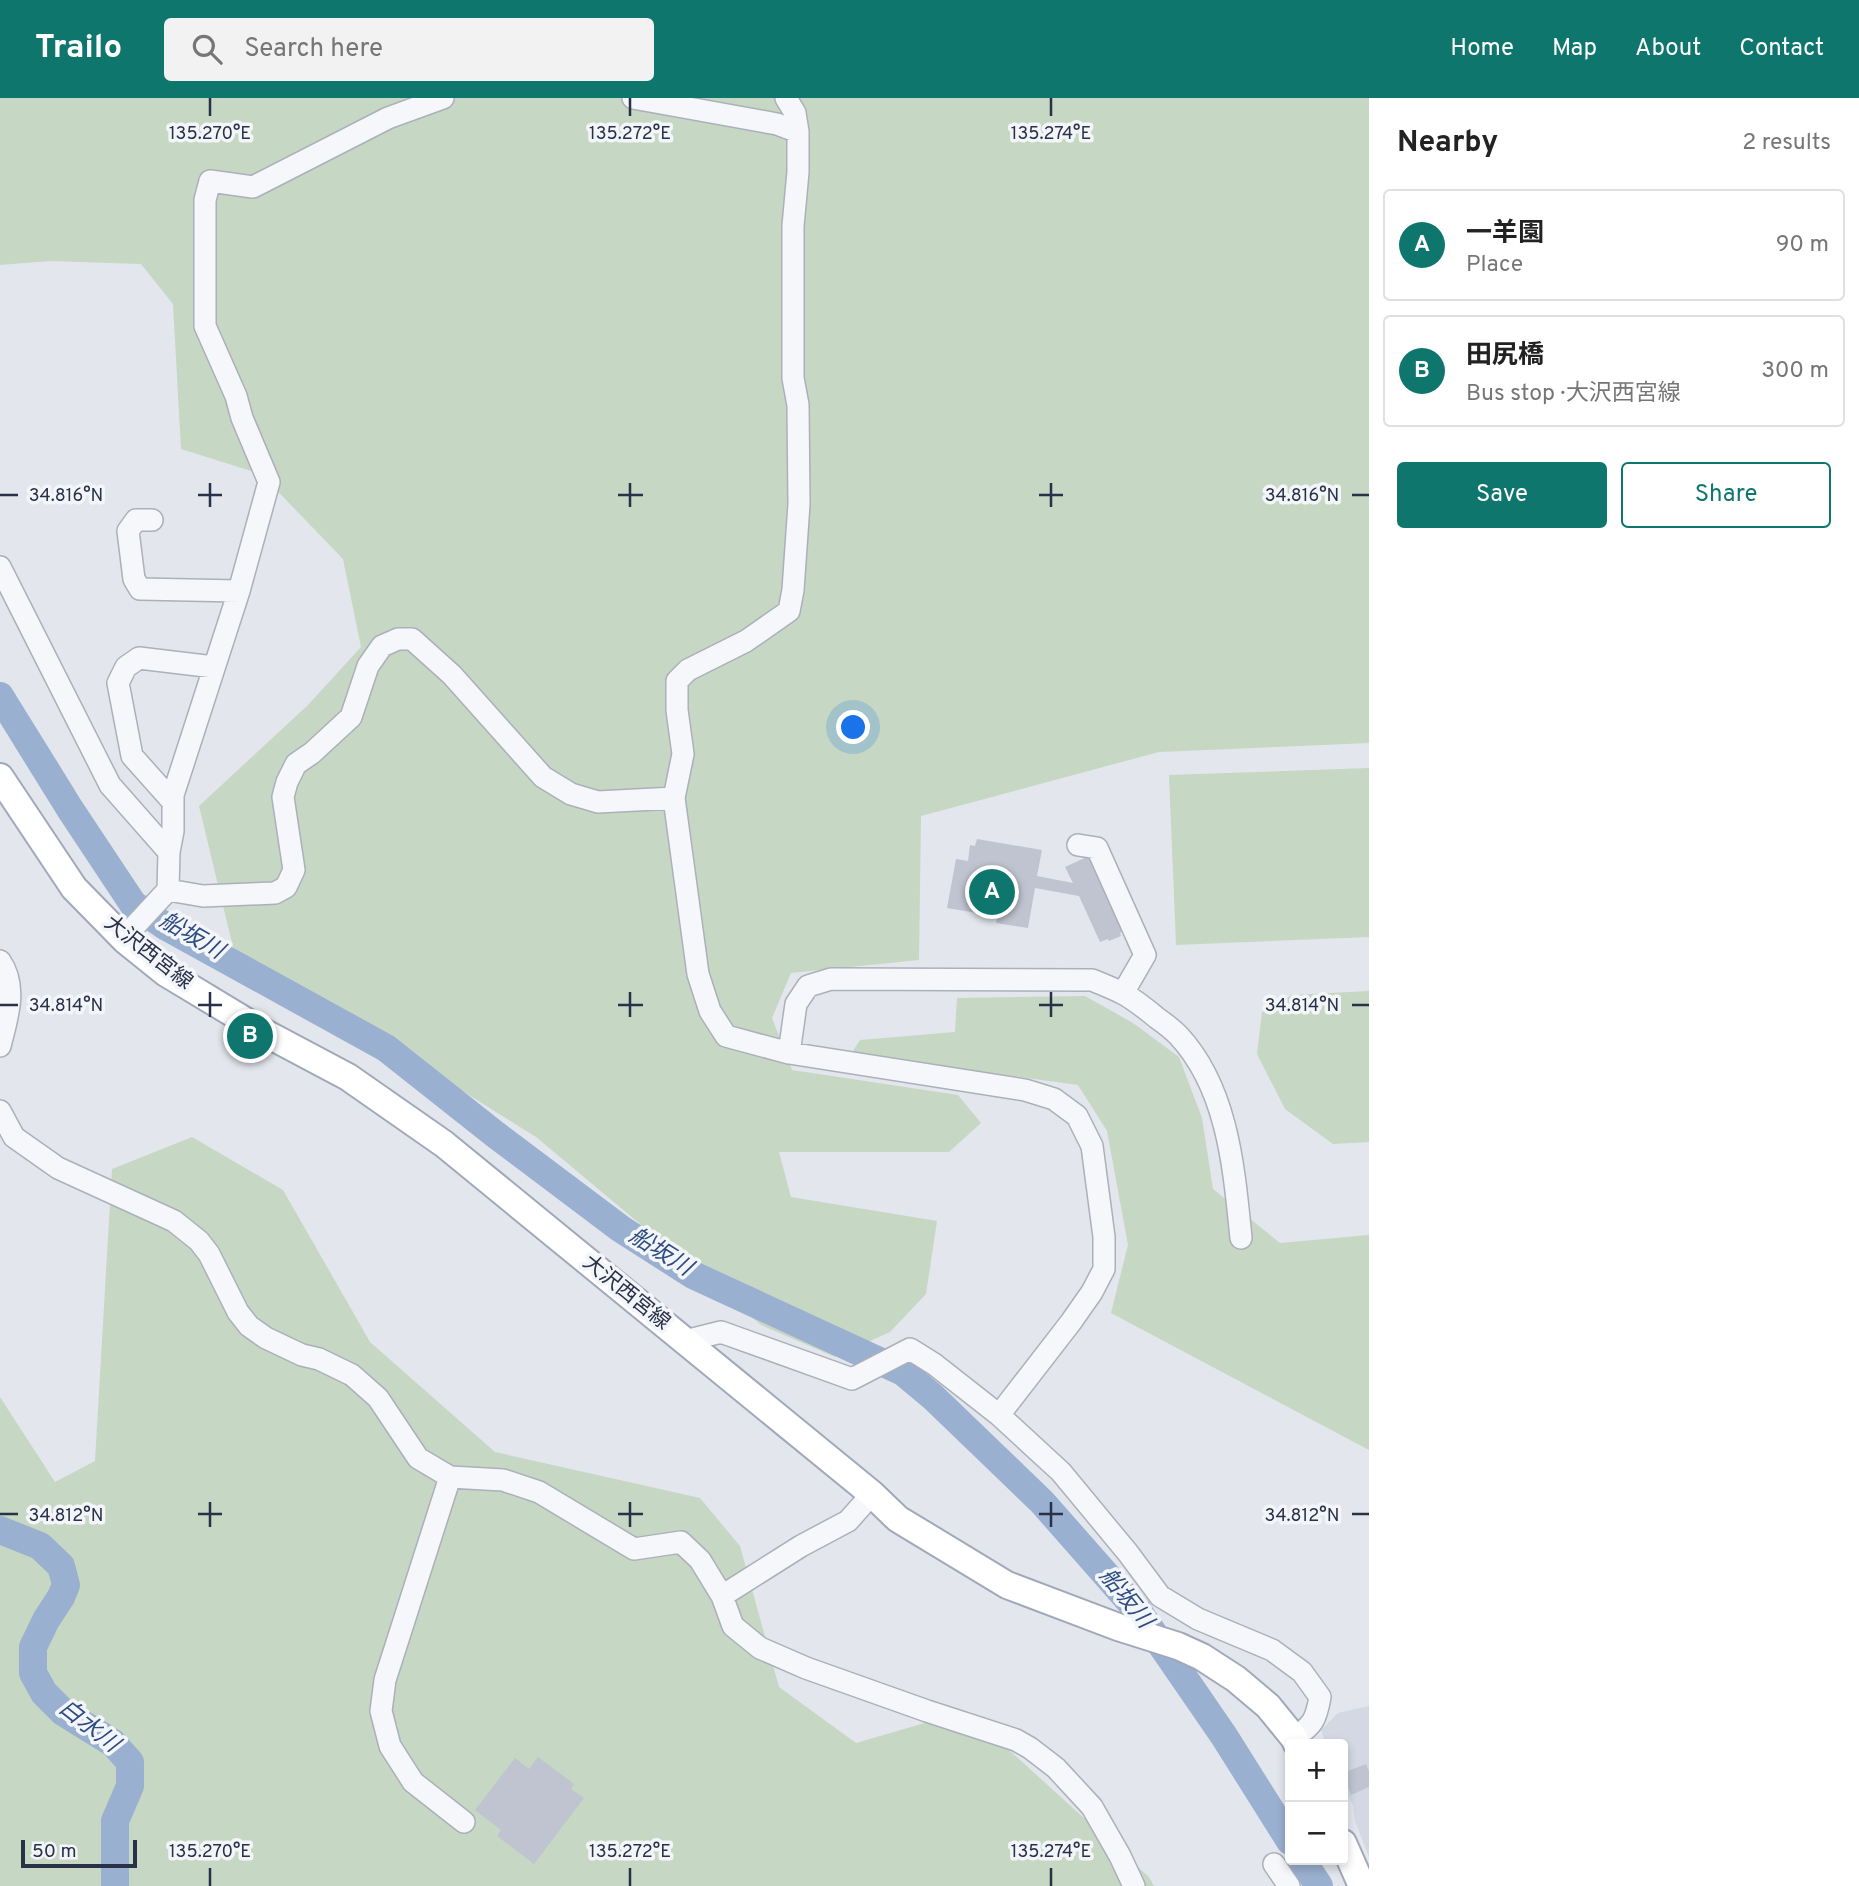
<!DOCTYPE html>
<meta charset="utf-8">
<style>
:root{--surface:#fff;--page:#f2f2f2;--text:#222;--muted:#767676;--line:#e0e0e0;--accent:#0f766e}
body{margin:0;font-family:Overpass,"Noto Sans JP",sans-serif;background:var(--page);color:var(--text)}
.controls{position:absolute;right:21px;bottom:21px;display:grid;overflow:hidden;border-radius:7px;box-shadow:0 4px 10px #0003}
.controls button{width:63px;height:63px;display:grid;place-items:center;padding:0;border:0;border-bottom:2px solid var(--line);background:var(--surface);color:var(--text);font:35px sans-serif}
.scale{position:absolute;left:21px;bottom:18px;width:116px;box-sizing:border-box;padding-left:7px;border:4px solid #283147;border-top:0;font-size:19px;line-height:24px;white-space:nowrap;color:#283147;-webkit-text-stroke:5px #f3f5f9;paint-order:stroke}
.you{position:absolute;left:854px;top:630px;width:24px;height:24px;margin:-18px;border:5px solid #fff;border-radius:50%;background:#1a73e8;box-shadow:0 0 0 10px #1a73e833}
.badge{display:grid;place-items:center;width:46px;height:46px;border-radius:50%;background:var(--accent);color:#fff;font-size:23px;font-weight:700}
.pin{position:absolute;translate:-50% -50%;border:4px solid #fff;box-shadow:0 2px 7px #0006}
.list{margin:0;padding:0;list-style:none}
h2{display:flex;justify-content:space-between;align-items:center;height:91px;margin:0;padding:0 28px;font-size:30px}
h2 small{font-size:23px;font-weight:400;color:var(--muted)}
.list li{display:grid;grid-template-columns:46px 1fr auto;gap:21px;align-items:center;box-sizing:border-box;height:112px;margin:0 14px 14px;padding:0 14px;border:2px solid var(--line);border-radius:7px}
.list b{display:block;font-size:26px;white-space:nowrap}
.list p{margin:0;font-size:23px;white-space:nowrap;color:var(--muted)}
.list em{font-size:23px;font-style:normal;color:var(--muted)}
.actions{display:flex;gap:14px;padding:21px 28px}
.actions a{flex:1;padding:16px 0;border:2px solid var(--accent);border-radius:7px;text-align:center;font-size:24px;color:var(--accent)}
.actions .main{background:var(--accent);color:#fff}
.icon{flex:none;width:38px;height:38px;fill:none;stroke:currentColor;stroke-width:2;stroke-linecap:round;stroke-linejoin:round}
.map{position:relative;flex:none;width:1369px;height:1788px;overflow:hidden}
header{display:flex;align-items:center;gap:42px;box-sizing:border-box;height:98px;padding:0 35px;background:var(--accent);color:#fff}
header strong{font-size:33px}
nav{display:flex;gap:38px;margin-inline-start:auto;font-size:24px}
.search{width:490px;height:63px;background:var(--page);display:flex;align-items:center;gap:18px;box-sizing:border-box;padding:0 24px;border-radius:7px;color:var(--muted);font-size:26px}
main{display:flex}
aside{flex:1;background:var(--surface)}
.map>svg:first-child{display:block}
.built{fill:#d4d8e2}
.green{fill:#c6d7c3}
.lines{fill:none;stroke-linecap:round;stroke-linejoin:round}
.river{stroke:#9ab0d0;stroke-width:28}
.building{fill:#bfc4d0}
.minor-casing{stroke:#abb0ba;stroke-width:24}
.major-casing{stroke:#a0a8ba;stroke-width:30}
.minor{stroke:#f6f7fa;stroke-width:21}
.major{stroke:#fff;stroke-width:26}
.ticks{fill:none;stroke:#283147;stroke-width:2.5}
.labels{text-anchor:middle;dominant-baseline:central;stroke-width:7;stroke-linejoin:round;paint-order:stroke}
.street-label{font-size:21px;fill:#283147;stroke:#f3f5f9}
.water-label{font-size:23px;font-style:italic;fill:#2d4c80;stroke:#f3f5f9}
.ticks-label{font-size:18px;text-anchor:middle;fill:#283147;stroke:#f3f5f9;stroke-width:7;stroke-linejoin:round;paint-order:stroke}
</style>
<header>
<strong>Trailo</strong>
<div class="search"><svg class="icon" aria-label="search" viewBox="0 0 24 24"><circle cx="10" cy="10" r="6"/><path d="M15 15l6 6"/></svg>Search here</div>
<nav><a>Home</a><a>Map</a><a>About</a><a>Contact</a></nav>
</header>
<main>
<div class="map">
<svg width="1369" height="1788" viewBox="0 0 1369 1788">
<rect width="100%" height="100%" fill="#e3e6ec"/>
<!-- built -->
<path class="built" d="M 1369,1608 L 1369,1759 L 1355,1723 L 1353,1708 L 1343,1686 L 1343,1646 L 1326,1646 L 1321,1632 L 1338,1615 Z"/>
<!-- green -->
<path class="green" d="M 0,0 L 1369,0 L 1369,645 L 1159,654 L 921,718 L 919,862 L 791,875 L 772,920 L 792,972 L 958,997 L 981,1025 L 949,1054 L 779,1054 L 791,1099 L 937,1123 L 926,1196 L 890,1234 L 835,1259 L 761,1227 L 536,1039 L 233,849 L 199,708 L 308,607 L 361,549 L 343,461 L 261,376 L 181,351 L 173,206 L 141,166 L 50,163 L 0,167 Z
M 1369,670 L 1369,839 L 1176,847 L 1169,677 Z
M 1369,893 L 1369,1044 L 1333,1046 L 1285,1011 L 1257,956 L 1262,914 L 1292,897 Z
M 1085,898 L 1133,925 L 1179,959 L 1202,1020 L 1213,1091 L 1280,1145 L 1369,1137 L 1369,1352 L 1111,1215 L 1128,1147 L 1107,1033 L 1078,987 L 851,956 L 860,942 L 955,934 L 957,900 Z
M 192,1039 L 283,1092 L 370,1244 L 495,1354 L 700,1400 L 740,1448 L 779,1589 L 856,1645 L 966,1613 L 1149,1779 L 1154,1788 L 0,1788 L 0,1299 L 55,1384 L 95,1363 L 112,1071 Z"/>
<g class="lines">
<!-- river -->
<path class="river" d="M 0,598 L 70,711 L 133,806 L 165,828 L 386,950 L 496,1037 L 621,1131 L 693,1177 L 903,1274 L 933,1299 L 1042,1404 L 1138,1513 L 1224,1638 L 1290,1743
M 0,1432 L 40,1448 L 61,1468 L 66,1487 L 61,1499 L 46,1522 L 33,1549 L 33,1575 L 44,1595 L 63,1614 L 113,1645 L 130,1664 L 130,1688 L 115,1723 L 115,1788
M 1302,1762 L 1319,1788"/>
</g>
<!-- building -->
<path class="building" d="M 977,741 L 1042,752 L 1037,778 L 1073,785 L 1065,769 L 1089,758 L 1124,833 L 1120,835 L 1121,838 L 1109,843 L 1108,841 L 1100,844 L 1079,798 L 1035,790 L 1028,830 L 996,825 L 1000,802 L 980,798 L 977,815 L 947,810 L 956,761 L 968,763 L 970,747 L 975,748 Z
M 538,1659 L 574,1686 L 571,1691 L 584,1700 L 534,1766 L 497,1738 L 501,1732 L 475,1712 L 515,1660 L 529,1671 Z
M 1366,1666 L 1369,1673 L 1369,1689 L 1351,1697 L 1343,1675 Z"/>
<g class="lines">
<!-- minor casing -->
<g class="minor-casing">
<path id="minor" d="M 633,0 L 777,26 L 798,34
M 786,0 L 795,15 L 798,34 L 798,74 L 793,128 L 793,280 L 798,307 L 799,406 L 793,492 L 789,513 L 746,543 L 688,572 L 677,583 L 677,612 L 683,656 L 674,700 L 698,876 L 710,913 L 726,938 L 789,955 L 1025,992 L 1054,1001 L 1077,1018 L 1092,1048 L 1104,1139 L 1104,1171 L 1092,1194 L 1071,1224 L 999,1317
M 152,422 L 136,422 L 128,433 L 134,481 L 140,491 L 239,493
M 0,469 L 110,687 L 169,754
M 173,704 L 132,658 L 118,585 L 126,569 L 139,560 L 214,569
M 1078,747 L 1097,750 L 1145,857 L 1123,895
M 168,792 L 203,798 L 275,795 L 286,789 L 294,772 L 283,699 L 287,684 L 296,666 L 312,655 L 351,619 L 368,568 L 382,548 L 398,541 L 412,541 L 452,577 L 543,679 L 571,696 L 598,704 L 674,700
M 125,842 L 131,832 L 168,792 L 169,754 L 173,733 L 173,697 L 239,493 L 269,384 L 242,320 L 236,298 L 205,228 L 205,102 L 210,83 L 253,89 L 388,20 L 443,0
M 0,863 C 18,889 7,920 0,948
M 789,955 L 796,906 L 808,888 L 831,881 L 1092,882 C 1102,886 1112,890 1122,895 C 1134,901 1146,911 1157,920 C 1164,925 1172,931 1178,937 C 1228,990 1234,1071 1241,1140
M 0,1013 L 14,1039 L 58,1070 L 174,1123 L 199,1143 L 209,1156 L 238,1214 L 249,1228 L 266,1240 L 302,1257 L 319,1261 L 352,1277 L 378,1300 L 418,1360 L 450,1379 L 503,1382 L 539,1394 L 634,1451 L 681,1444 L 700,1462 L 722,1498 L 733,1528 L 760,1550 L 806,1570 L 927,1613 L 1016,1642 L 1030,1650 L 1056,1670 L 1092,1709 L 1120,1758 L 1134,1788
M 685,1243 L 721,1234 L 852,1281 L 910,1251 L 934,1266 L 999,1317 L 1061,1374 L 1128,1455 L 1160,1498 L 1198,1521 L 1272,1552 L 1302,1574 L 1320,1599 C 1316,1622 1313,1627 1294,1640
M 450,1379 L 385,1582 L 381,1613 L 390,1648 L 413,1684 L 464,1724
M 722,1498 L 801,1448 L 848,1423 L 872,1396
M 1274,1766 L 1289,1788"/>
</g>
<!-- major casing -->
<g class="major-casing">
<path id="major" d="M 0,679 L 74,790 L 125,842 L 166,875 L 267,936 L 348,979 L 444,1046 L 872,1396 L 898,1421 L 1007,1487 L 1118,1529 L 1178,1548 L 1202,1559 L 1236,1581 L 1268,1608 L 1294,1640 L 1297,1646
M 1343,1745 L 1362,1788"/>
</g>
<!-- minor -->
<use href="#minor" class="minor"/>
<!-- major -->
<use href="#major" class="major"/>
</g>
<!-- ticks -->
<path class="ticks" d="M 210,0 L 210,18M 630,0 L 630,18M 1051,0 L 1051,18M 210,385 L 210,409M 630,385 L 630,409M 1051,385 L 1051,409M 0,397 L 18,397M 198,397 L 222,397M 618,397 L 643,397M 1039,397 L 1063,397M 1352,397 L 1369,397M 210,894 L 210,919M 630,894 L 630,919M 1051,894 L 1051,919M 0,907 L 18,907M 198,907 L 222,907M 618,907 L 643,907M 1039,907 L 1063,907M 1352,907 L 1369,907M 210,1404 L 210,1429M 630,1404 L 630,1429M 1051,1404 L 1051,1429M 0,1416 L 18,1416M 198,1416 L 222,1416M 618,1416 L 643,1416M 1039,1416 L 1063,1416M 1352,1416 L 1369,1416M 210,1770 L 210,1788M 630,1770 L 630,1788M 1051,1770 L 1051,1788"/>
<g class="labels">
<!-- street labels -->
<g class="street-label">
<text transform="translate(148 855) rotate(38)">大沢西宮線</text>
<text transform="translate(626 1195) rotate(39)">大沢西宮線</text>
</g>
<!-- water labels -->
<g class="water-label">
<text transform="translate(191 839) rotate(30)">船坂川</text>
<text transform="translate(660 1155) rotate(32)">船坂川</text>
<text transform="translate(1125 1501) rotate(51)">船坂川</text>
<text transform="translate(88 1629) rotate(38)">白水川</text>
</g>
</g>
<g class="ticks-label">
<text x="210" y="41">135.270°E</text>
<text x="630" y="41">135.272°E</text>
<text x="1051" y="41">135.274°E</text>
<text x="66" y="403">34.816°N</text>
<text x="1302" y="403">34.816°N</text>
<text x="66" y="913">34.814°N</text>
<text x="1302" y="913">34.814°N</text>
<text x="66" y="1423">34.812°N</text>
<text x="1302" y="1423">34.812°N</text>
<text x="210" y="1759">135.270°E</text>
<text x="630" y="1759">135.272°E</text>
<text x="1051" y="1759">135.274°E</text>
</g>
</svg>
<div class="controls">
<button>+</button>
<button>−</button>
</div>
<div class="scale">50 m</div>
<div class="you"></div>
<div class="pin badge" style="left:992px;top:794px">A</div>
<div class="pin badge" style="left:250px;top:938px">B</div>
</div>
<aside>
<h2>Nearby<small>2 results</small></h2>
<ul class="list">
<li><span class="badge">A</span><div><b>一羊園</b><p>Place</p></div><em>90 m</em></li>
<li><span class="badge">B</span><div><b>田尻橋</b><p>Bus stop · 大沢西宮線</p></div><em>300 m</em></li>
</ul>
<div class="actions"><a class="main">Save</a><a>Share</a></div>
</aside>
</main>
